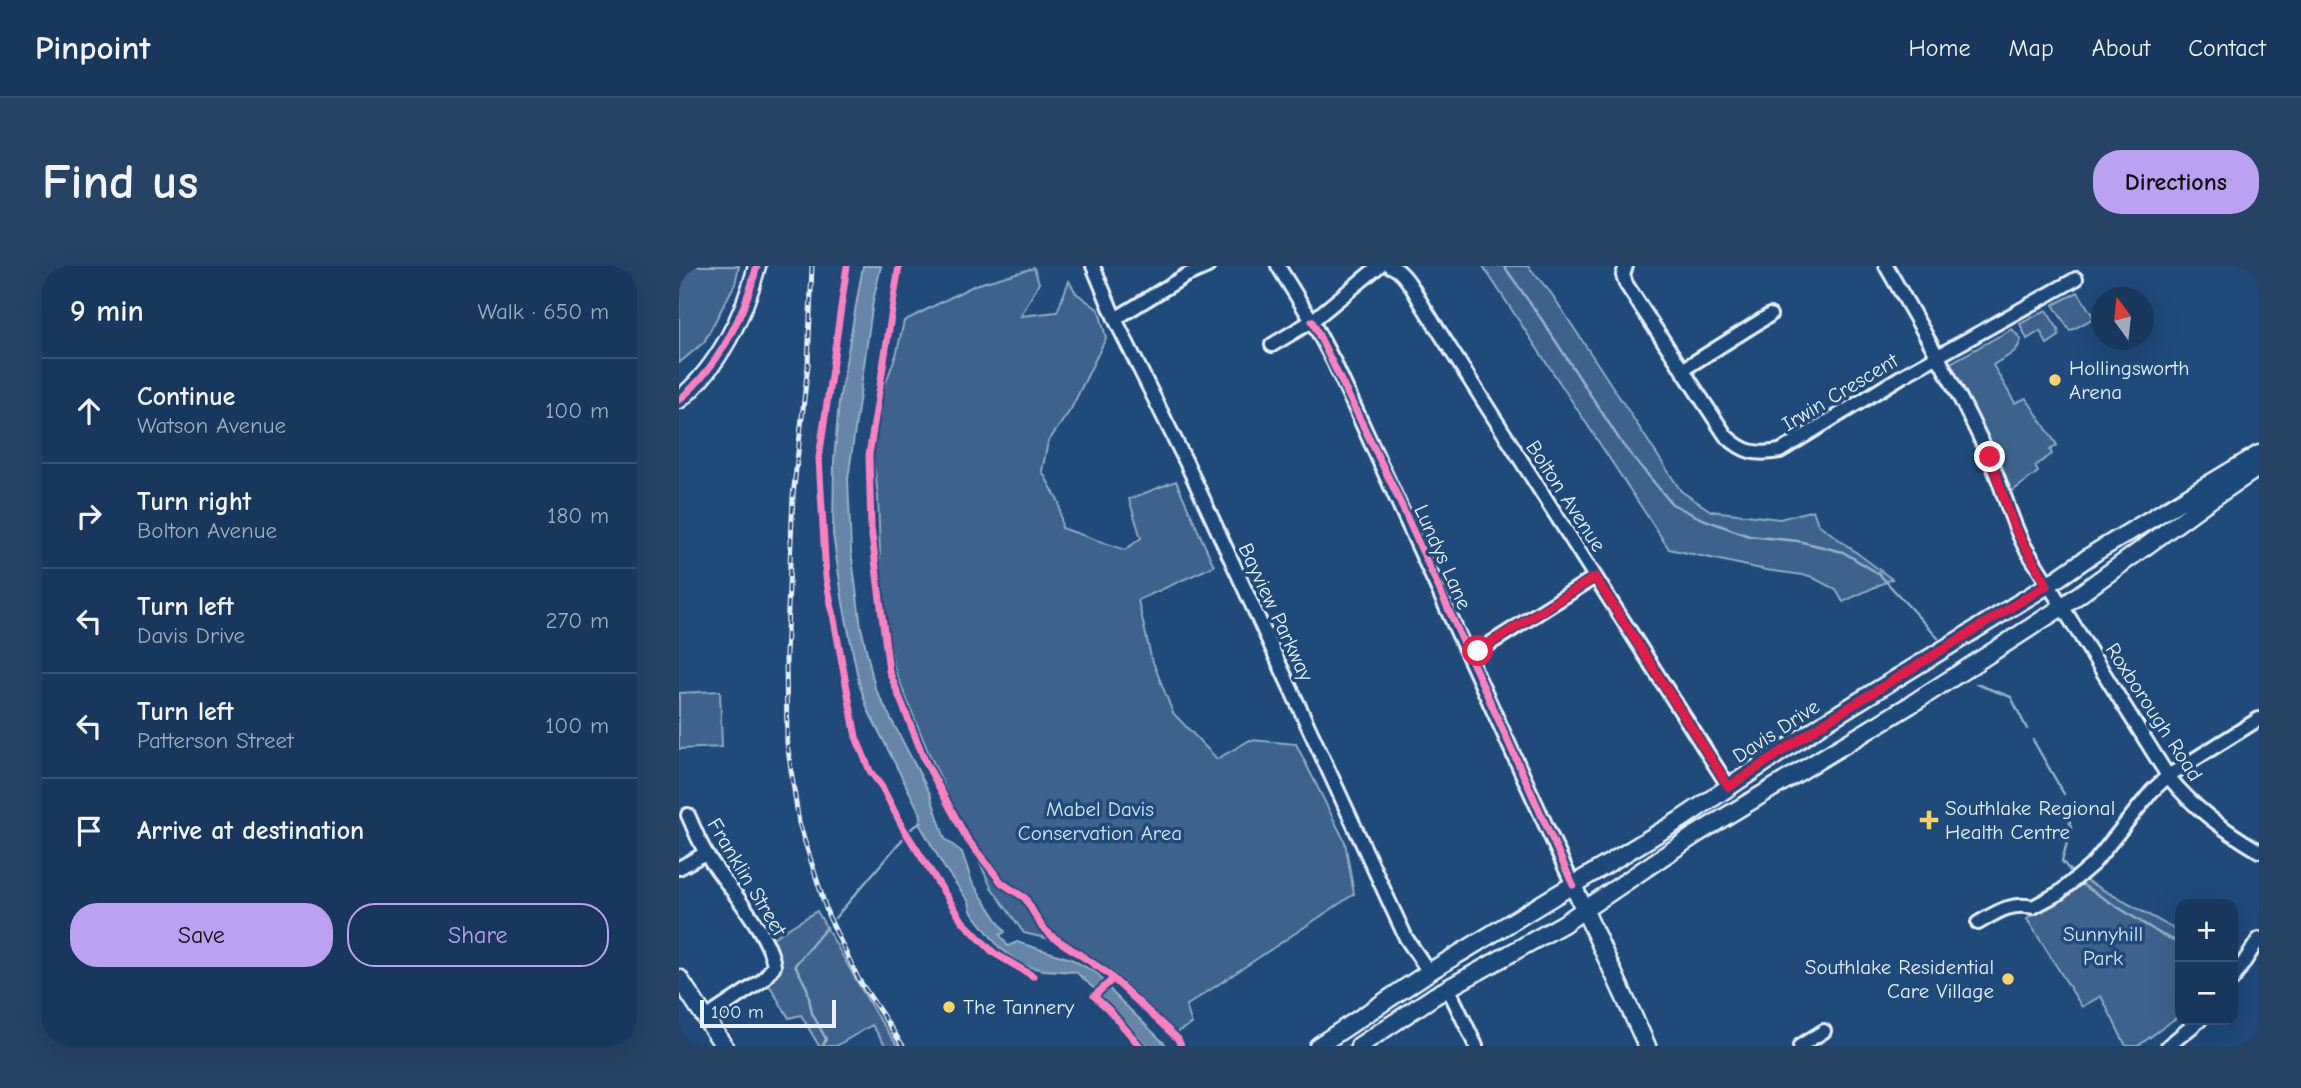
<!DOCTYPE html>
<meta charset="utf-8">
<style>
:root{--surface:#17385c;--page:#244365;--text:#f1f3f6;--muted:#9eacbb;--line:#365272;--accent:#bca0f2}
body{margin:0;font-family:"Comic Neue",sans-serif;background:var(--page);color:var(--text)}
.controls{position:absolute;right:21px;bottom:21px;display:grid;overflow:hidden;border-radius:14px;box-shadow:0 7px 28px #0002}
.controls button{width:63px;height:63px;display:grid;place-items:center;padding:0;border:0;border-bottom:2px solid var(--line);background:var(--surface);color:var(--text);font:35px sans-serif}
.compass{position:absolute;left:1412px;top:21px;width:63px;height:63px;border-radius:50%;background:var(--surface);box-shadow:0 7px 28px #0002;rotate:345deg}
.scale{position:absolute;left:21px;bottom:18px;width:136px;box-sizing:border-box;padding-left:7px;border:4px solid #e8f1f8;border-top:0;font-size:19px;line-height:24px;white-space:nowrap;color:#e8f1f8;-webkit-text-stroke:5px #1f4a7a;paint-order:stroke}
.stop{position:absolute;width:21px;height:21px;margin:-16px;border:5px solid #e11d48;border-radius:50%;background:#fff}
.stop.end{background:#e11d48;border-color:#fff;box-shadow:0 2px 7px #0008}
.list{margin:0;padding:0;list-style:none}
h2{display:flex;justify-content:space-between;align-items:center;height:91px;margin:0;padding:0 28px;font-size:30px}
h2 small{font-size:23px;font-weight:400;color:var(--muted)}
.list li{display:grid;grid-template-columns:46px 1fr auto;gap:21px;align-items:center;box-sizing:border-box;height:105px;padding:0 28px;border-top:2px solid var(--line)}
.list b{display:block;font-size:26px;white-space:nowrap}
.list p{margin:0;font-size:23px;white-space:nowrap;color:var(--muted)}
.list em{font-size:23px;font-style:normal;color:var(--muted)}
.actions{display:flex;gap:14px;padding:21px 28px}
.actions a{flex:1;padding:16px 0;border:2px solid var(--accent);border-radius:28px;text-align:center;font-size:24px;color:var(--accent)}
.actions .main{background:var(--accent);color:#111}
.icon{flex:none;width:38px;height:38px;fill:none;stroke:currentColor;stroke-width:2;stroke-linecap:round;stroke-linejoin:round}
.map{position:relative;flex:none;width:1580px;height:780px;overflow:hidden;border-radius:28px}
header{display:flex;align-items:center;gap:42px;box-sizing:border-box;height:98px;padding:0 35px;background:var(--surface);border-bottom:2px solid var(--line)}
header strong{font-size:33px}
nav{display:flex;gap:38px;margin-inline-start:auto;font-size:24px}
.intro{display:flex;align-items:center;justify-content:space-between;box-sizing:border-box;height:168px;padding:0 42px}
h1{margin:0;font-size:49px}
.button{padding:18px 32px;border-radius:28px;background:var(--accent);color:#111;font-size:24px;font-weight:700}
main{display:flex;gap:42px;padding:0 42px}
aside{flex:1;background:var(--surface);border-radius:28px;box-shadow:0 7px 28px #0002}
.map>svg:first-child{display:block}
.green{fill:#3c628c;stroke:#92aac2;stroke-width:2}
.water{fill:#6685a7;stroke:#9ab0c7;stroke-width:2}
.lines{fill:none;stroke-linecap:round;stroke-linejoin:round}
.stream{stroke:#9ab0c7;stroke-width:2.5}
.minor-casing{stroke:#e8f1f8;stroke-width:18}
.major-casing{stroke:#e8f1f8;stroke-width:21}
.minor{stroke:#1f4a7a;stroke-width:12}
.major{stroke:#1f4a7a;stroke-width:16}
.rail-casing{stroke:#e8f1f8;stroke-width:5}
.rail{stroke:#1f4a7a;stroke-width:2.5;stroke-dasharray:8;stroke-linecap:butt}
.cycleway-casing{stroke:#1f4a7a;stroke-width:11}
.cycleway{stroke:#ff80c0;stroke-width:7}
.route{stroke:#e11d48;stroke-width:9}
.poi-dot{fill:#ffd166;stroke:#1f4a7a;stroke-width:2.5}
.labels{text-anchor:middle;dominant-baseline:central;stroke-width:7;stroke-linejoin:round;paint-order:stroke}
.poi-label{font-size:21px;fill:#e8f1f8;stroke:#1f4a7a;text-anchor:start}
.street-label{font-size:21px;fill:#e8f1f8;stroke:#1f4a7a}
.park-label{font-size:21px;fill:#d7e3ed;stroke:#1f4a7a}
</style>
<header>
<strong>Pinpoint</strong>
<nav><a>Home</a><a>Map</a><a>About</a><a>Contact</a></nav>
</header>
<div class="intro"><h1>Find us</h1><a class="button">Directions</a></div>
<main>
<aside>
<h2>9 min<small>Walk · 650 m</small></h2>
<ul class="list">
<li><svg class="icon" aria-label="ahead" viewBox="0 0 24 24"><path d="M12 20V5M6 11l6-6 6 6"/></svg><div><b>Continue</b><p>Watson Avenue</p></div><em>100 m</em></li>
<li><svg class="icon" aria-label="right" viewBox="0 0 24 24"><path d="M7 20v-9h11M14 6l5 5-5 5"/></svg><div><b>Turn right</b><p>Bolton Avenue</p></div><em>180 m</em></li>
<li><svg class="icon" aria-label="left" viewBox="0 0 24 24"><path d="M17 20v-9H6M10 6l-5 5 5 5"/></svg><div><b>Turn left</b><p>Davis Drive</p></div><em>270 m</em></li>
<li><svg class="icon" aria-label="left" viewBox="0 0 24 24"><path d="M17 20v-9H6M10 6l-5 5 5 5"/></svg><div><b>Turn left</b><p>Patterson Street</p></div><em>100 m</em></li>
<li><svg class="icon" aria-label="arrive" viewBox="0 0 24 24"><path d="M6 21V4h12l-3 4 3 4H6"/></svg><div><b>Arrive at destination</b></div></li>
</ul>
<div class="actions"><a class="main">Save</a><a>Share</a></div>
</aside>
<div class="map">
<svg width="1580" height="780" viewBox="0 0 1580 780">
<rect width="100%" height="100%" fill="#1f4a7a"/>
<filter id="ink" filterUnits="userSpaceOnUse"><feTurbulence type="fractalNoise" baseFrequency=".0143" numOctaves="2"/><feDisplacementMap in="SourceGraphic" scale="14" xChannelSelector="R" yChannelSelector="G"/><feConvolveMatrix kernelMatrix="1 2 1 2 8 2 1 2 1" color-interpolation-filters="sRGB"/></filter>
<g filter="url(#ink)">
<!-- green -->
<path class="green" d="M 0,0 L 60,0 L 56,18 L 25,76 L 0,97 Z
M 804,0 L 849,0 L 872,27 L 1002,225 L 1032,245 L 1101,253 L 1134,244 L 1139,258 L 1213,313 L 1164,336 L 1157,324 L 1131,310 L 1087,304 L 990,283 Z
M 355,2 L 360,17 L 342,50 L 378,46 L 390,15 L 397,27 L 420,44 L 427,72 L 392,143 L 369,176 L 363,205 L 380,236 L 383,262 L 446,284 L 462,272 L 450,233 L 497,215 L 535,300 L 459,334 L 472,391 L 494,447 L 538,493 L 571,474 L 617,478 L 666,576 L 675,628 L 507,740 L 513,758 L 498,766 L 432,704 L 387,677 L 345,667 L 312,621 L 248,483 L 215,402 L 202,319 L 199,229 L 190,163 L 218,86 L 225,55 L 296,19 Z
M 1399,26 L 1415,52 L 1391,65 L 1374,39 Z
M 1367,44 L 1379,63 L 1380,70 L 1368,78 L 1361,65 L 1348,73 L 1341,58 Z
M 1333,63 L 1342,73 C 1340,87 1324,92 1314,99 L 1336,137 L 1347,132 L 1378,179 L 1371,184 L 1373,188 L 1356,200 L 1359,206 L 1331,227 L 1320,195 L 1268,99 Z
M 41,425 L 43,481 L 0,483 L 0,427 Z
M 1406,614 L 1501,666 L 1501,749 L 1459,780 L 1447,780 L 1422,730 L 1403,741 L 1348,653 Z
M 138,645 L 196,747 L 219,780 L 207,780 L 193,759 L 157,780 L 140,780 L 122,749 L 110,752 L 89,717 C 102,702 99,691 92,673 Z"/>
<!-- water -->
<path class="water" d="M 184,0 L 202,0 L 194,35 L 169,213 L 172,285 L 182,361 L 196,422 L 251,528 L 266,573 L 283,586 L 293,616 L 326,666 L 321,669 L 329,680 L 338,676 L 392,693 L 419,708 L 435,728 L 488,780 L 468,780 L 421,728 L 397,706 L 364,704 L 343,699 L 320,681 L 292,645 L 290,636 L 265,601 L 240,557 L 242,549 L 189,444 L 180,417 L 164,337 L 154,268 L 155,195 L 160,136 Z"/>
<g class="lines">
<!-- stream -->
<path class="stream" d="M 825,0 L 863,54 L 944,179 L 993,238 L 1021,252 L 1070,270 L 1119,275 L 1164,286 L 1200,308 L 1259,372
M 1297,418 L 1332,431 L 1348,463
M 1354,474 L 1385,528
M 1388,540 L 1392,562 L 1383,595 L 1393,607
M 1402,618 L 1483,669 L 1501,677
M 156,652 L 233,562 L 243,556
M 144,780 L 147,773 L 133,747 L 128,722 L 116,699 L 148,661"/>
<!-- minor casing -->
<g class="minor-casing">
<path id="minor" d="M 414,0 L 436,53 L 507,196 L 727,672 L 750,706
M 599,0 L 633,55 L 655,96 L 894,619
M 711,0 C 726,5 736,27 744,40 L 1050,521
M 947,0 L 944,9 L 947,18 L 1047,170 C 1065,187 1077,189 1101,185 L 1225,109 L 1397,13
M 1207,0 C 1243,63 1280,125 1310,191 C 1324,220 1330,252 1346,281 L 1489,510 C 1514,542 1545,564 1580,585
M 436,53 L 506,10 L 529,0
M 593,79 L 633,55 L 700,0
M 1003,104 L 1091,49
M 790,391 L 916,311
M 9,549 C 15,562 20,576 28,589 C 46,618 91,667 95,700 L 84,714 L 27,752
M 0,602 L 27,587
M 1299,657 C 1318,646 1332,636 1354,641 L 1380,627 L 1414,598 L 1473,525 L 1489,510 L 1580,453
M 1554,713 L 1580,673
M 769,722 L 797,780
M 1121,780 L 1145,765
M 1489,780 L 1521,754"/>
</g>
<!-- major casing -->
<g class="major-casing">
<path id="major" d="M 0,134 C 40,100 65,50 78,0
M 894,619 L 968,780
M 0,712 L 45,780
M 639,780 L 750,706 L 1001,554 L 1148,455 L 1369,319 L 1417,286 L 1580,188
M 680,780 L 757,729 L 884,658 L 1016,569 L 1231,439 L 1383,341 L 1525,238 L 1580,201"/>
</g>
<!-- minor -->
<use href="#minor" class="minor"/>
<!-- major -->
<use href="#major" class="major"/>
<!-- rail casing -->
<g class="rail-casing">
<path id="rail" d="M 133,0 L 129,99 L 114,230 L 107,389 L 108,477 L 120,557 L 149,649 L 180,714 L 224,780"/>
</g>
<!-- rail -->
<use href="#rail" class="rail"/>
<!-- cycleway casing -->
<g class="cycleway-casing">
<path id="cycleway" d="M 168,0 L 140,192 L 147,311 L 177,471 L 191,505 L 203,521 L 224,562 L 284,656 L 315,687 L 354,710
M 220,0 L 190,189 L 192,262 L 210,405 L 246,495 L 288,573 L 323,617 L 346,632 L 363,661 L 374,671 L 427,706 L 499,773 L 502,780
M 633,55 L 715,223 L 894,619
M 0,134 C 40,100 65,50 78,0
M 434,713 L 415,730 L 429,743 L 461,780"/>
</g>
<!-- cycleway -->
<use href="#cycleway" class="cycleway"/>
</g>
</g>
<g class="lines" filter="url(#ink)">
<!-- route -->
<path class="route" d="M 799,385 L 916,311 L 1050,521 L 1148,455 L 1368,319 L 1335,261 L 1311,191"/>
</g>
<!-- markers -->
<g class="poi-dot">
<circle cx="1376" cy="114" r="7"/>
<path d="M1246.5 543.5h7v7h7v7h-7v7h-7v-7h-7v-7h7z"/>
<circle cx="1329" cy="713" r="7"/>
<circle cx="270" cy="741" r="7"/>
</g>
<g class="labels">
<!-- poi labels -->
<g class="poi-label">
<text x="1390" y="102">Hollingsworth<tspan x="1390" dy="24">Arena</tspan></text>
<text x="1266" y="542">Southlake Regional<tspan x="1266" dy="24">Health Centre</tspan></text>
<text x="1315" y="701" text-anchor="end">Southlake Residential<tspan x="1315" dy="24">Care Village</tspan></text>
<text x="284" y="741">The Tannery</text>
</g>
<!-- street labels -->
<g class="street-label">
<text transform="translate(1161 126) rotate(-31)">Irwin Crescent</text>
<text transform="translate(887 230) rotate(57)">Bolton Avenue</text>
<text transform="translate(764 291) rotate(66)">Lundys Lane</text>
<text transform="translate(597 346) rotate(65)">Bayview Parkway</text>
<text transform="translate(1475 446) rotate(57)">Roxborough Road</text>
<text transform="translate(1097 465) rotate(-33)">Davis Drive</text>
<text transform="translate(68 611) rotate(59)">Franklin Street</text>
</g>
<!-- park labels -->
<g class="park-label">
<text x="421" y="543">Mabel Davis<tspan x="421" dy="24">Conservation Area</tspan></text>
<text x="1424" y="668">Sunnyhill<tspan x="1424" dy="24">Park</tspan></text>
</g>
</g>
</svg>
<div class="controls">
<button>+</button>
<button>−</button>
</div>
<svg class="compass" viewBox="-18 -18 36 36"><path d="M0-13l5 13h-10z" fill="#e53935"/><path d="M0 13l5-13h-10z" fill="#9eacbb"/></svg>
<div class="scale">100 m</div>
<div class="stop" style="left:799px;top:385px"></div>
<div class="stop end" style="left:1311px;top:191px"></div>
</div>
</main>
